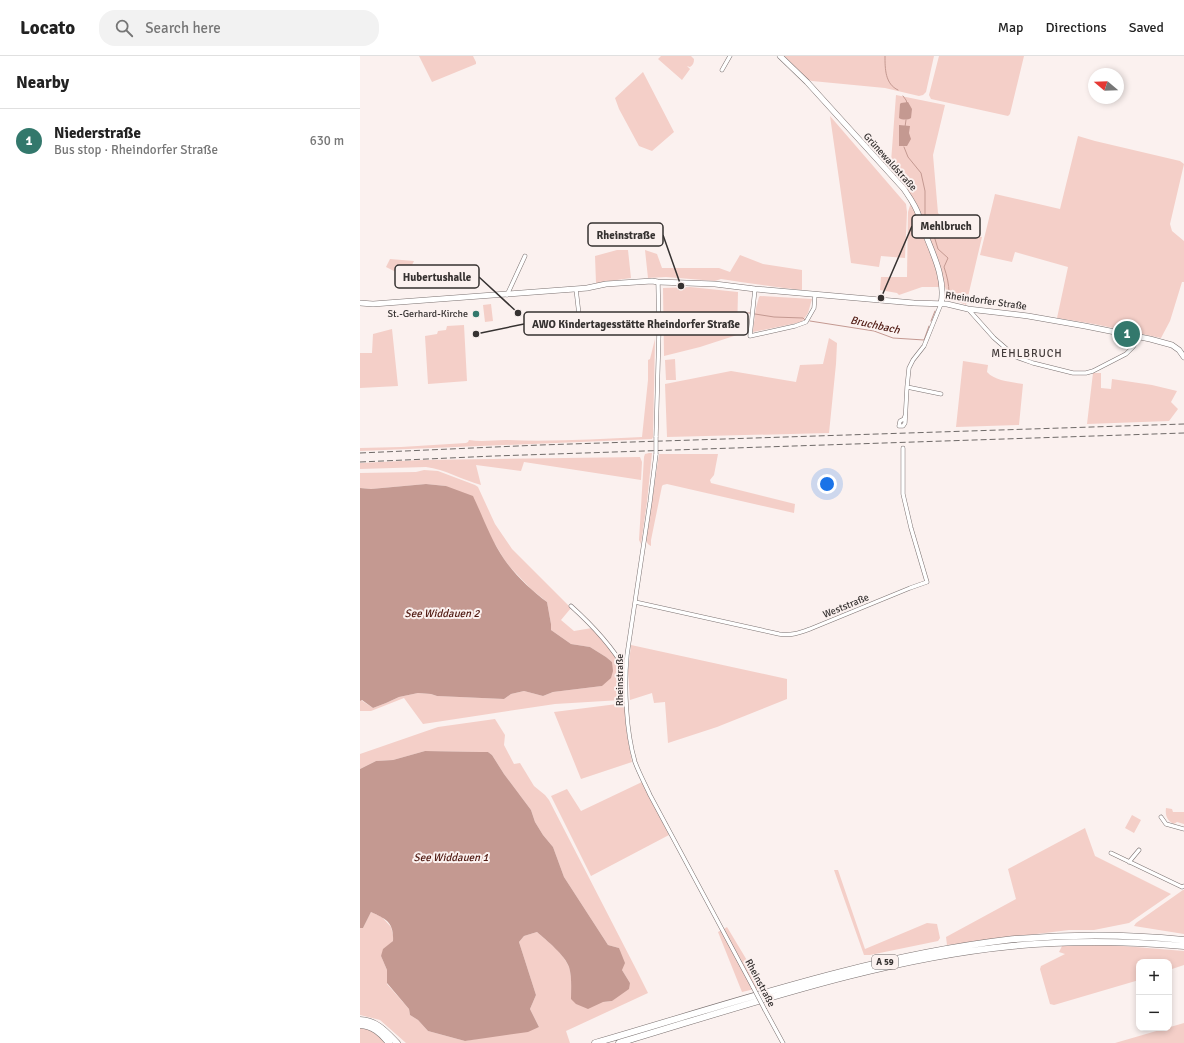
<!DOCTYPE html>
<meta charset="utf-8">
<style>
:root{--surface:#fff;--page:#f2f2f2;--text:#222;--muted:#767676;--line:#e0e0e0;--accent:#33786c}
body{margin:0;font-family:Signika,sans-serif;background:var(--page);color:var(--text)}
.controls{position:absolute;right:12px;bottom:12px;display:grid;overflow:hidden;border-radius:8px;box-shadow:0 2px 6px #0003}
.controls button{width:36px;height:36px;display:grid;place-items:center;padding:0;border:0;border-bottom:1px solid var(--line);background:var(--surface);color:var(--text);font:20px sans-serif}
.compass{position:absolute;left:728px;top:12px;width:36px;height:36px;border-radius:50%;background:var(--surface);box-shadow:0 2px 6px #0003;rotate:289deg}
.you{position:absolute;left:467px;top:428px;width:14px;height:14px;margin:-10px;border:3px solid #fff;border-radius:50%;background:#1a73e8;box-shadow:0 0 0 6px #1a73e833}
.badge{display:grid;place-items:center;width:26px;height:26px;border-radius:50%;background:var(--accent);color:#fff;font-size:13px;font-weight:700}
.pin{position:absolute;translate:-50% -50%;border:2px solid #fff;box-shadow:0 1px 4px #0006}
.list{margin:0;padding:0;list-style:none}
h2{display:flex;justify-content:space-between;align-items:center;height:52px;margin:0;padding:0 16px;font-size:17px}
h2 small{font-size:13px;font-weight:400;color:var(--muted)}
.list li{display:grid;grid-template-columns:26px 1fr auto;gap:12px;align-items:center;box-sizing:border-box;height:64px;padding:0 16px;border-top:1px solid var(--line)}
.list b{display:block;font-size:15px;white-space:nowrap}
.list p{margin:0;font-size:13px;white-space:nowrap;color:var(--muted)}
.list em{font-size:13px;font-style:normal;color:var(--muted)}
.icon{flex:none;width:22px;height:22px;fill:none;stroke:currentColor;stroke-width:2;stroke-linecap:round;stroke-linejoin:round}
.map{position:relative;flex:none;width:824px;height:987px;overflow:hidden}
header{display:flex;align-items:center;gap:24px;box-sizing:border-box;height:56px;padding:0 20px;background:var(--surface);border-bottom:1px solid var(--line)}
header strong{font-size:19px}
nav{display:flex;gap:22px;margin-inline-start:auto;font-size:14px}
.search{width:280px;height:36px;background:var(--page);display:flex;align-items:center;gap:10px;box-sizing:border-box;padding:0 14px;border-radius:16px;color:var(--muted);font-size:15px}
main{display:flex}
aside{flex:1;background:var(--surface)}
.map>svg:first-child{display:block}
.green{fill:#f4cfc8}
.water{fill:#c49991}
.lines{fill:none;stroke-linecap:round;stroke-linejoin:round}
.stream{stroke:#c49991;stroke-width:1}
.street-casing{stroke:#7b7271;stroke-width:4.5}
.secondary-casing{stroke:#7b7271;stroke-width:6}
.highway-casing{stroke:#7b7271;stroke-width:7}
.street{stroke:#fff;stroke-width:3.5}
.secondary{stroke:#fff;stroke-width:5}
.highway{stroke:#fff;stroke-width:6}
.rail{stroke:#6f6a68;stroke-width:1;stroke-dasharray:6 3;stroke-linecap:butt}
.street-bridge-casing{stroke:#7b7271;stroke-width:4.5;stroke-linecap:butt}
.street-bridge{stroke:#fff;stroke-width:3.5}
.poi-dot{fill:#33786c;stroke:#fbf1ef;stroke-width:1.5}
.labels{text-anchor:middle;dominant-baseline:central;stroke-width:4;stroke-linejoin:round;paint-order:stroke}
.shield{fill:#fbf1ef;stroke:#716b6a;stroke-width:1}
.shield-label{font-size:9px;font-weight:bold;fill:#363231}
.street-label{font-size:10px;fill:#363231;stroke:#fbf1ef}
.poi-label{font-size:10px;fill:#363231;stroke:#fbf1ef;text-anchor:end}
.water-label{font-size:11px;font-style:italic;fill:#4e1810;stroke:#fbf1ef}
.neighbourhood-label{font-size:11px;letter-spacing:1px;fill:#443c3b;stroke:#fbf1ef}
.leader{fill:none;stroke:#363231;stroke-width:1.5}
.callout-dot{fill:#363231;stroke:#fbf1ef;stroke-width:1.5}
.callout{fill:#fbf1ef;stroke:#363231;stroke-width:1.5}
.callout-label{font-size:11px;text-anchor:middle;font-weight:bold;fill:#363231}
</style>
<header>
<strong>Locato</strong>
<div class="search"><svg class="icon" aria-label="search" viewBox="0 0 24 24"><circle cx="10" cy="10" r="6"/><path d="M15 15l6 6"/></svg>Search here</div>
<nav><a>Map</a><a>Directions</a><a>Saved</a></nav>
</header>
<main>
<aside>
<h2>Nearby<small></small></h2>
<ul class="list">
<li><span class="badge">1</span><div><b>Niederstraße</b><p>Bus stop · Rheindorfer Straße</p></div><em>630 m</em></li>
</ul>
</aside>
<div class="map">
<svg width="824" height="987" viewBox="0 0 824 987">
<rect width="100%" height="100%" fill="#fbf1ef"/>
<!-- green -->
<path class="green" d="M 59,0 L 113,0 L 116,6 L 116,8 L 72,26 Z
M 301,0 L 331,0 L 334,3 C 334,7 333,9 330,11 L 327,10 L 330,13 L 322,24 L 298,3 Z
M 424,0 L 574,0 L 566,36 L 563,39 L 559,40 L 525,32 L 452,25 L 448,24 Z
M 579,0 L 664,0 L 650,58 L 648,60 L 571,43 L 569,39 Z
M 283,16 L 314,76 L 292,95 L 279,90 L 259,53 L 255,42 Z
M 536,39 L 585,49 L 573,99 L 578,157 L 587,166 L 605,177 L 622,181 L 606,249 L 588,241 L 585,231 L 562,231 L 539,239 L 537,237 L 520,234 L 521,221 L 547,221 L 548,156 L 552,143 L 521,104 L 531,106 Z
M 470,60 L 546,148 L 547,156 L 545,202 L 521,200 L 519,211 L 491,207 Z
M 718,80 L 735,85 L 820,105 L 824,108 L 810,168 L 812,175 L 824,185 L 824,226 L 822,226 L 810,265 L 801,282 L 734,268 L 697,262 L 708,211 L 655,196 L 652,206 L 620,199 L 635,138 L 700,153 Z
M 257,194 L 268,194 L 271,222 L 236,227 L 235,200 Z
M 285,194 L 297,198 L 302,212 L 359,212 L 370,216 L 380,199 L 403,208 L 442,214 L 442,234 C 415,231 388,227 361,223 L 355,225 L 306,221 L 288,222 Z
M 30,203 L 54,205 L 46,221 L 26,211 Z
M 330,231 L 378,236 L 377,279 L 340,291 L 304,300 L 303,232 Z
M 400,240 L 452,243 L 448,257 L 442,266 L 393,276 L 393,274 L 396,252 L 399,241 Z
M 131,248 L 133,265 L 125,266 L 123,249 Z
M 104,269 L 107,325 L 68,328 L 65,280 L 77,278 L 78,275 L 86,274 L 87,270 Z
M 32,273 L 38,330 L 0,332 L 0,297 L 12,297 L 13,278 Z
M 469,282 L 477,287 L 476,308 L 469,377 L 307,381 L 305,328 L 371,315 L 436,326 L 440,309 L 463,308 Z
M 295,283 L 293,381 L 292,383 L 0,395 L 0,392 L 41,391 L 106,387 L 108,386 L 109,384 C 122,386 134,384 146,384 C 191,386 237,383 282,381 L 288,324 L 288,304 L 290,303 Z
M 315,303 L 316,324 L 306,324 L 305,304 Z
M 603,305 L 628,309 L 627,316 C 635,325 652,326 663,328 L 659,369 L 596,371 Z
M 733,317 L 741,317 L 741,332 L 751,333 L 752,323 L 792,329 L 817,335 L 811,346 L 818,353 L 809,365 L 727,368 Z
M 289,397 L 292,397 L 287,446 L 281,488 L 279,484 L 284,401 L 285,398 Z
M 299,398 L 358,398 L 354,419 L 350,424 L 351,427 L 435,448 L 434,457 L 307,428 L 303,429 L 302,430 L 291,484 L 291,490 C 288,489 287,487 286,484 Z
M 280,401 L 282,406 L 281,424 L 164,406 L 161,415 L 116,409 L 121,429 C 102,424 85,413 66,411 L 0,413 L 0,407 L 61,404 Z
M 64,414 L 78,415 L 115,429 L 118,431 L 135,468 L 152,493 L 211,552 L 201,564 L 214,575 L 232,572 L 258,602 L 264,614 L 266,640 L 261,644 L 195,648 L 63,668 L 44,642 L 11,655 L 0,655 L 0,645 L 1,644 L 13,652 L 26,647 L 39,641 L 58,637 L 71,638 L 77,640 L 144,643 L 151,638 L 164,635 L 183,640 L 193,636 L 242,630 L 252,606 L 246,601 L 230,591 L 211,588 L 191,574 L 191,568 L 187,546 L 171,533 L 150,511 L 144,503 L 135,488 L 86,430 L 66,428 L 11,433 L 0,432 L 0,417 L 56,416 Z
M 271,589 L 427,623 L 427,643 L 357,671 L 308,687 L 305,646 L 294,647 L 292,637 L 270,644 L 268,615 Z
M 265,647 L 266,671 L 272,706 L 221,723 L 194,656 Z
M 135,663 L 145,679 L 144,689 L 154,708 L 160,707 L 174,730 L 185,739 L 189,744 L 276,913 L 288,937 L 206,975 L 210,987 L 46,987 L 20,964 L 0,959 L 0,872 L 3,872 L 11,856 L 22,861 L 31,871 L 33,879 L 33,885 L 21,900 L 27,914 L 27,928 L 49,953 L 50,959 L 58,964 L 68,975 L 105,985 L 179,971 L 170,953 L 176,939 L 159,886 L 164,880 L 177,876 C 187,885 204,898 209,911 C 212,921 211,933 211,943 L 243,946 L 252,945 L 270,927 L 262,914 L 259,892 L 248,889 L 204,821 L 193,791 L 183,779 L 175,766 L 171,754 L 144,718 L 132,699 L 128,696 L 121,696 L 65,695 L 33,704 L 16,705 L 0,713 L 0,698 L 78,671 Z
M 282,726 L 309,779 L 231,820 L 191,740 L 207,733 L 221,755 Z
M 806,752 L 812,753 L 813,756 L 824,756 L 824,768 L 817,766 L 814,768 C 807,765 805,759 806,752 Z
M 772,759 L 781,764 L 774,777 L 765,772 Z
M 725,772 L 735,800 L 811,838 L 769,867 L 734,874 L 709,874 L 587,889 L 586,881 L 656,843 L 648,813 Z
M 474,814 L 478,814 L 505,893 L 567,867 L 577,868 L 580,882 L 578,885 L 510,899 L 504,899 Z
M 823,834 L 824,834 L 824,878 L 774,870 L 776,867 Z
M 367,871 L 403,931 L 382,936 L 358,876 Z
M 751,889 L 824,895 L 824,909 L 809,914 L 809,906 L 779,906 L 779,924 L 694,949 L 690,948 L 680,913 L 681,910 L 705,898 L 699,896 L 702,890 Z
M 824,967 L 824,987 L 755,987 Z
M 0,970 L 8,972 L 27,987 L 0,987 Z"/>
<!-- water -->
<path class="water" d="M 548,46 L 552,53 L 551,62 C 548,64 542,64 539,62 L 540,48 L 541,47 Z
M 539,69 L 550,70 L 549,77 L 551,83 L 547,90 L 539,90 Z
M 66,428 L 86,430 L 113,440 C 123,461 131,484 144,503 C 155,519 172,535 187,546 L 191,568 L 191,574 L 211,588 L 230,591 L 246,601 L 252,606 L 253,615 L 251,622 L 242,630 L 193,636 L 183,640 L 164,635 L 151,638 L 144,643 L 77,640 L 71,638 L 58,637 L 39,641 L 26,647 L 13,652 L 2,644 L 0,645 L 0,432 L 11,433 Z
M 65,695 L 121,696 L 128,696 L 132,699 L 144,718 L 171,754 L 175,766 L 183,779 L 193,791 L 204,821 L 248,889 L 259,892 L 265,907 L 262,914 L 270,927 L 269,933 L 252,945 L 243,946 L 228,953 L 216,948 L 211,943 C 211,933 212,921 209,911 C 205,899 187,885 177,876 L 164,880 L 159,886 L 176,939 L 170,953 L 179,971 L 168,976 L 105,985 L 68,975 L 58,964 L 50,959 L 49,953 L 27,927 L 27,914 L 21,900 L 23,893 L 33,885 C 34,866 26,863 11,856 L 3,872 L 0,872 L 0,713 L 16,705 L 33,704 Z"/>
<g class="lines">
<!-- stream -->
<path class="stream" d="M 525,0 C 525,13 525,28 538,34
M 543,40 L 546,44 L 547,47
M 545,71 L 546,64
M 544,91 L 548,101 L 561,117 L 565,135 L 565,165 L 572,173 L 578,193 L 588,202 L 584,211 C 587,220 589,228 589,237
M 382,257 L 390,257
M 395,258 L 414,261 L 443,262 L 445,264
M 450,265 L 514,275 L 533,282 L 564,284 L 569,270
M 571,265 L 575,255"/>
<!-- street casing -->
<g class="street-casing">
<path id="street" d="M 362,14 L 370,0
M 216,233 L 220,267
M 395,233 L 390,280 L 435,270 L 446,266 L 454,252 L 455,239
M 147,239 L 165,200
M 609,254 L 634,282 L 656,301 L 673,307 L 713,317 L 726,317 L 733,315 L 766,298 L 773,291 L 779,281
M 547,331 L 581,338
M 545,360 L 544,363 L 540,365 L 539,370 L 543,370 L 545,367 L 547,331 L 549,312 L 553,304 L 564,290 L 581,248
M 296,381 L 299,275 L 298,226
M 296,398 L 290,446 L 267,599 C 264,631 266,675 275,706 C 279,717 285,728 290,739 L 393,931
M 275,546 L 419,578 C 431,580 439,577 450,573 L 550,532 L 567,526 L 551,472 L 543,438 L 543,392
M 211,550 C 231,568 251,589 265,613
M 801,761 L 806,768 L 824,773
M 751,797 L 822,831 L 824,830
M 769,806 L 779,794
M 405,954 L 423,987"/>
</g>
<!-- secondary casing -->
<g class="secondary-casing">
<path id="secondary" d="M 420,0 L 447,26 L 544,133 C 550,142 556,150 559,160 C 561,165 562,170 564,175 C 573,198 586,223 581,248
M 227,232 L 246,228 L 292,225 L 298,226 L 355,228 L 395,233 L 554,247 L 587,248 L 608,253 L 668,260 L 725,270 L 790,283 L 812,289 L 819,294 L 824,301
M 0,247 L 13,248 L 228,232"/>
</g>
<!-- highway casing -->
<g class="highway-casing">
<path id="highway" d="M 0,964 C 16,964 26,976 37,987
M 0,969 C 13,970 21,977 29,987
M 235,987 C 370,948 505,901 646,884 C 705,878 765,878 824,884
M 259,987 C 387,949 519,903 652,890 C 710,884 766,885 824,890"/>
</g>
<!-- street -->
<use href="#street" class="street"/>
<!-- secondary -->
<use href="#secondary" class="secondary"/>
<!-- highway -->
<use href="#highway" class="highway"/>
<!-- rail -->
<path class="rail" d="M 0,397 L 180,389 L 824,368
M 0,406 L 134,400 L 824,377"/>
<!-- street-bridge casing -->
<g class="street-bridge-casing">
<path id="street-bridge" d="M 296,398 L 296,381
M 393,931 L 405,954"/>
</g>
<!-- street-bridge -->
<use href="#street-bridge" class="street-bridge"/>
</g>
<!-- markers -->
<circle class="poi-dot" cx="116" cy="258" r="4"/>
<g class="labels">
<!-- shield labels -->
<rect class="shield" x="512" y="899" width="26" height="14" rx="3"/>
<g class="shield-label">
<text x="525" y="906">A 59</text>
</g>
<!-- street labels -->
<g class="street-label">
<text transform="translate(530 106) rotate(48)">Grünewaldstraße</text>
<text transform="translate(626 245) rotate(8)">Rheindorfer Straße</text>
<text transform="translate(486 550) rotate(-22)">Weststraße</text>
<text transform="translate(260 624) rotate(-90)">Rheinstraße</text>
<text transform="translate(400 927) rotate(62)">Rheinstraße</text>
</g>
<!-- poi labels -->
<g class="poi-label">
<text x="108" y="258">St.-Gerhard-Kirche</text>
</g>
<!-- water labels -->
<g class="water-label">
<text transform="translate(515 269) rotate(12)">Bruchbach</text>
<text x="82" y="557">See Widdauen 2</text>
<text x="91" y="801">See Widdauen 1</text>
</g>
<!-- neighbourhood labels -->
<g class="neighbourhood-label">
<text x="667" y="297">MEHLBRUCH</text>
</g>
</g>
<!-- callouts -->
<path class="leader" d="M521 242L552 170M321 230L303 179M158 257L119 221M116 278L164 268"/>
<g class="callout-dot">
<circle cx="521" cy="242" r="4"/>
<circle cx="321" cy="230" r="4"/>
<circle cx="158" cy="257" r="4"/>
<circle cx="116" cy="278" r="4"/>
</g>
<g class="callout">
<rect x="552" y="159" width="68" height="23" rx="4"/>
<rect x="228" y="167" width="75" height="23" rx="4"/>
<rect x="35" y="209" width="84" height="23" rx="4"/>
<rect x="164" y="256" width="224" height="23" rx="4"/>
</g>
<g class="callout-label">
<text x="586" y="174">Mehlbruch</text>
<text x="266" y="183">Rheinstraße</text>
<text x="77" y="225">Hubertushalle</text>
<text x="276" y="272">AWO Kindertagesstätte Rheindorfer Straße</text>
</g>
</svg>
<div class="controls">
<button>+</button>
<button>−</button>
</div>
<svg class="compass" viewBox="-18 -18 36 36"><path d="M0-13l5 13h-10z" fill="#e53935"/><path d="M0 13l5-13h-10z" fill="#767676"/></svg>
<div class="you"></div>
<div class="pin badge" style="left:767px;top:278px">1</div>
</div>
</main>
